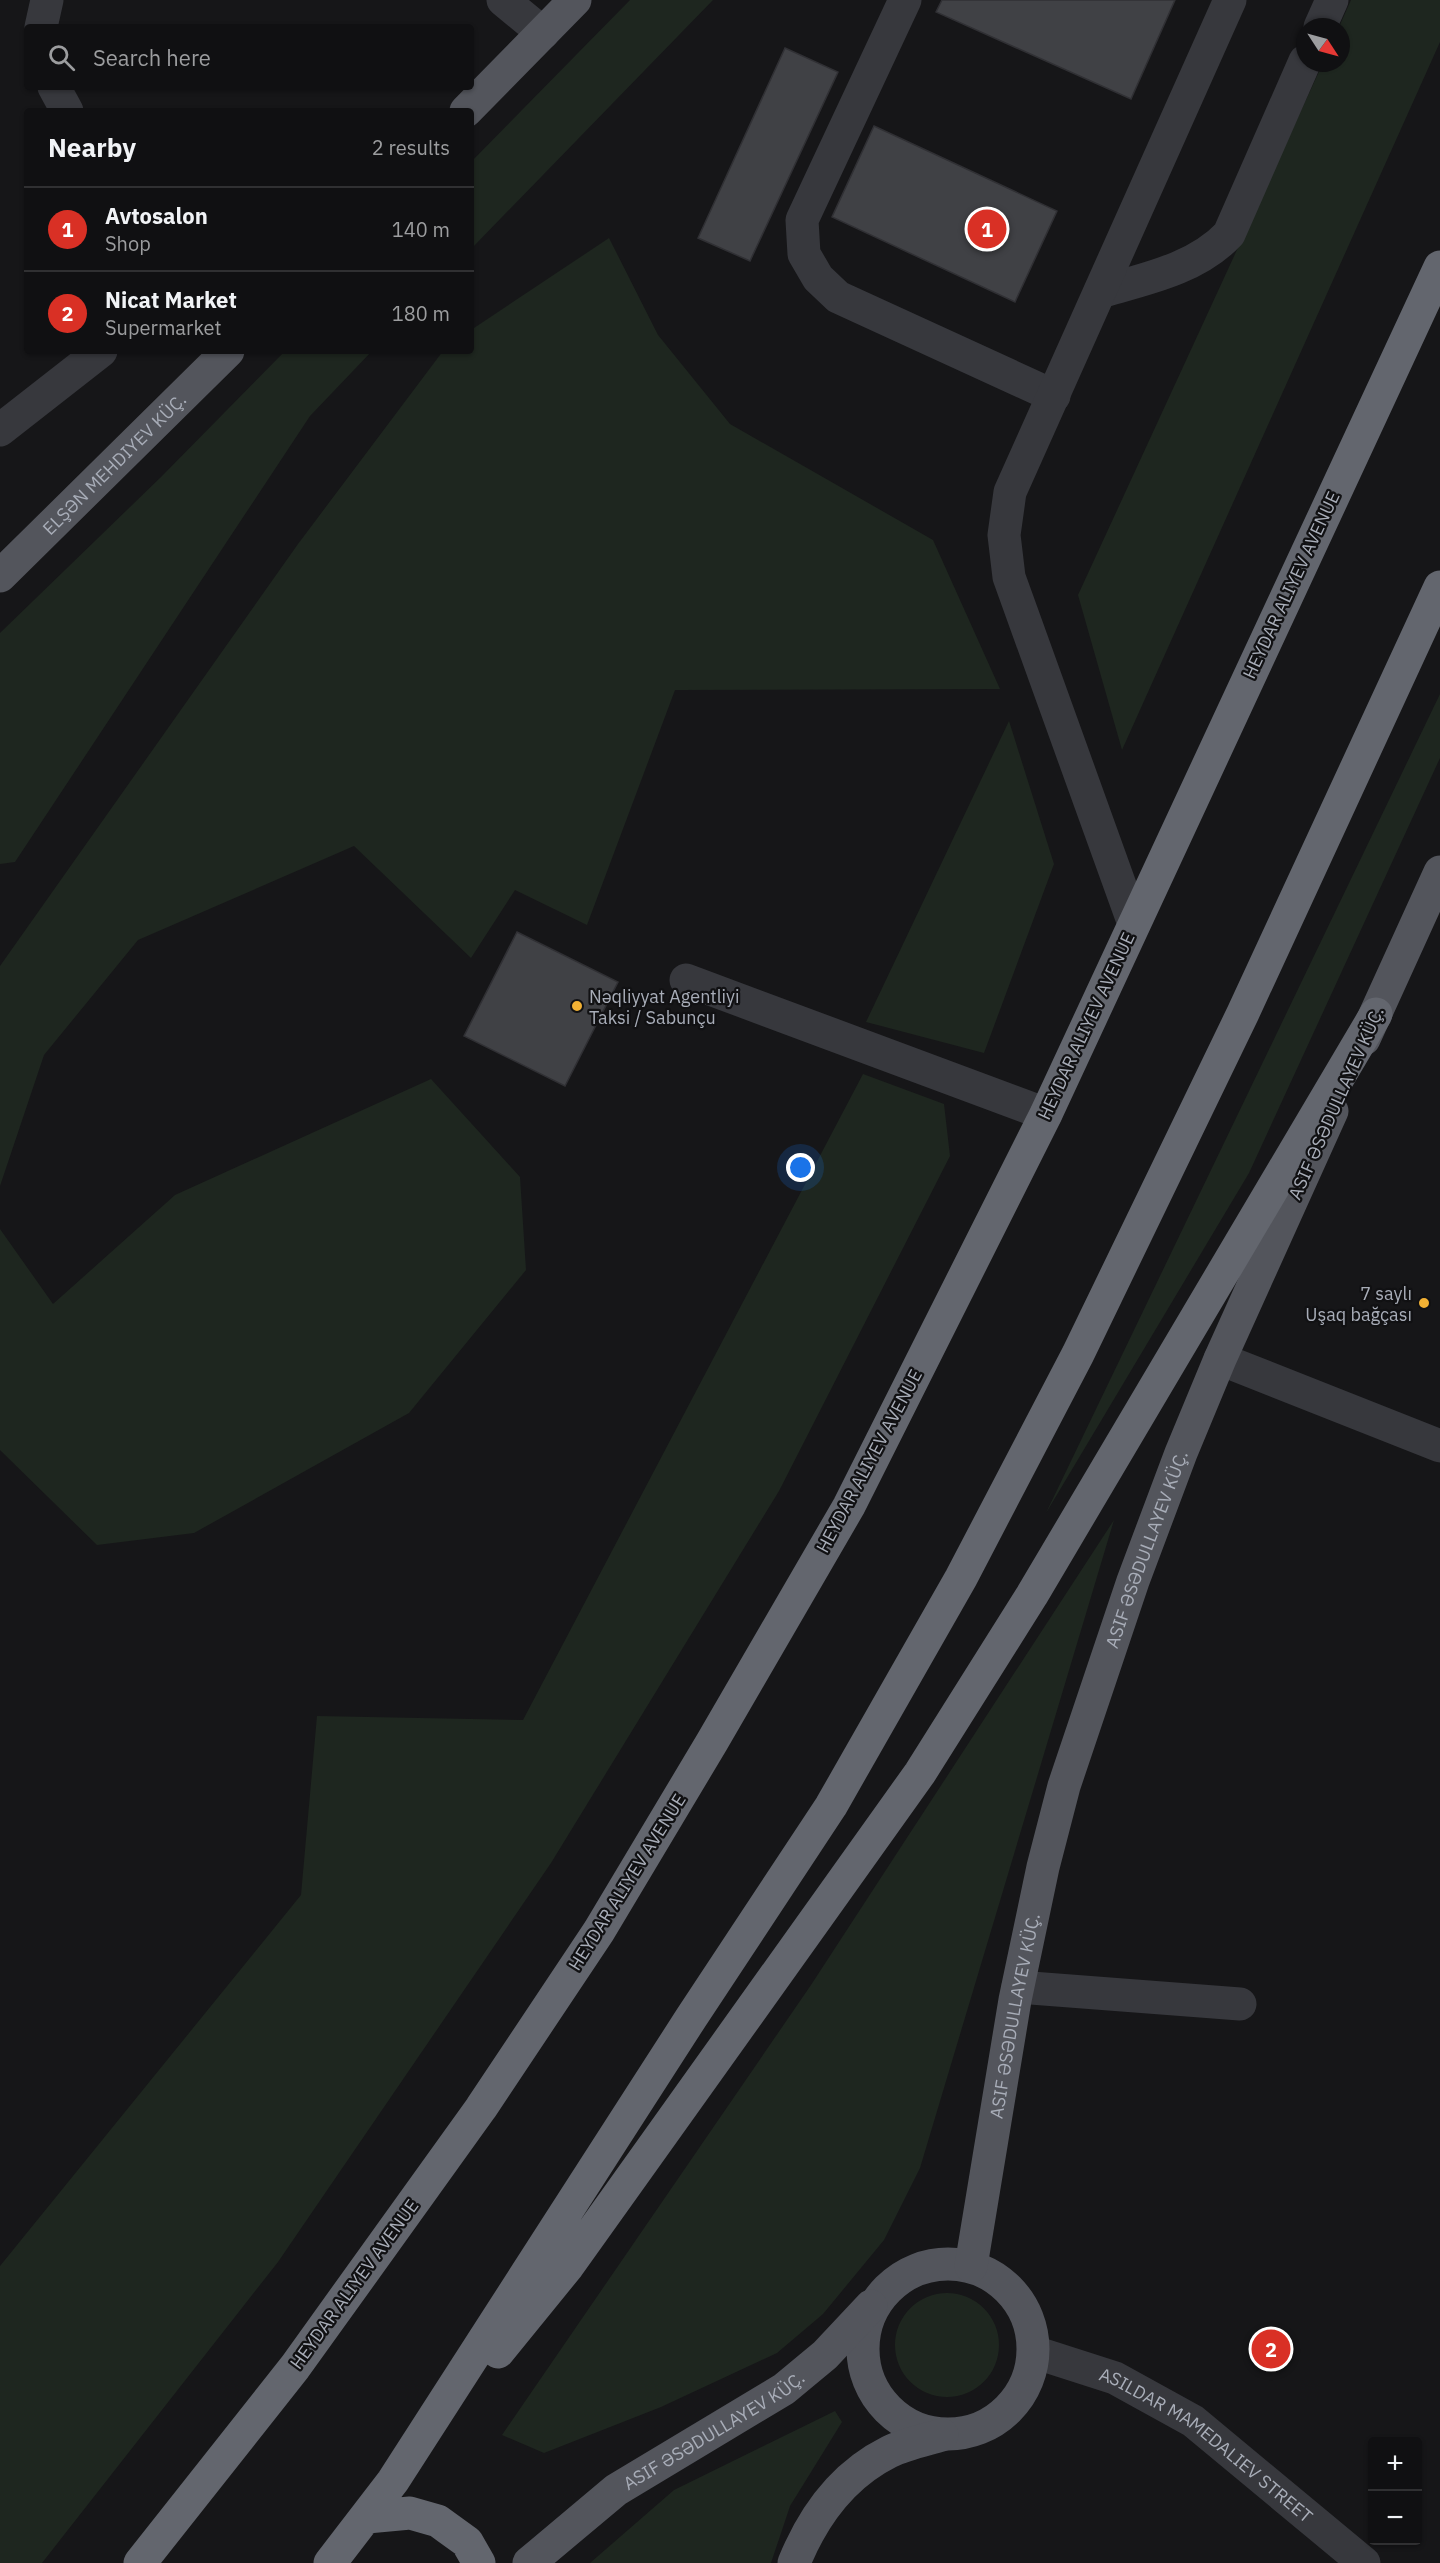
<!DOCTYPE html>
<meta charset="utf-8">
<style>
:root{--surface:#101012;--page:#19191b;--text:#f1f3f6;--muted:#9c9d9f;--line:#303032;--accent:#d93025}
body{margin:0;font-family:"IBM Plex Sans",sans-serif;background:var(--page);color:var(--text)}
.controls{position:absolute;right:18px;bottom:18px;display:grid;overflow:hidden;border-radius:6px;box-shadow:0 2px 4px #0004}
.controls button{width:54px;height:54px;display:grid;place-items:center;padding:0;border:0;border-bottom:2px solid var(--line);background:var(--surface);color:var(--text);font:30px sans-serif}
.compass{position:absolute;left:1296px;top:18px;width:54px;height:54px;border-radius:50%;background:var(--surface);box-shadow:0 2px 4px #0004;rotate:126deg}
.you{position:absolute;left:801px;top:1168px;width:21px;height:21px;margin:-15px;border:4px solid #fff;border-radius:50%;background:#1a73e8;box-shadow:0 0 0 9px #1a73e833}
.badge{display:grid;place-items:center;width:39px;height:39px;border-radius:50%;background:var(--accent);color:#fff;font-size:20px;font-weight:700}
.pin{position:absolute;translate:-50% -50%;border:3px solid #fff;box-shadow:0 2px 6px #0006}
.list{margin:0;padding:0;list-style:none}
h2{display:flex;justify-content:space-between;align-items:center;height:78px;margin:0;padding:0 24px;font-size:26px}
h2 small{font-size:20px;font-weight:400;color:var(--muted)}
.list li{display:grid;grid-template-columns:39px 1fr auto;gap:18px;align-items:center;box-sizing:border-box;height:84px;padding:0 24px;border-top:2px solid var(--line)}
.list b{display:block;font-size:22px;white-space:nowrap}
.list p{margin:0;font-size:20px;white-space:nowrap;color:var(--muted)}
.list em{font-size:20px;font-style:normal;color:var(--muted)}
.icon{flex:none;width:33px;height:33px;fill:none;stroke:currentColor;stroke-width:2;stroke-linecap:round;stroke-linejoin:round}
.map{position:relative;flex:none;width:1440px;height:2563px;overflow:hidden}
.search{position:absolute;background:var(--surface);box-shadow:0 2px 4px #0004;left:24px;top:24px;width:450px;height:66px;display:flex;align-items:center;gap:15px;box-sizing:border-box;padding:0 21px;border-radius:6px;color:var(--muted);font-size:22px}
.panel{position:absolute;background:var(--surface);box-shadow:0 2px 4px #0004;left:24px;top:108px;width:450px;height:246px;border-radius:6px}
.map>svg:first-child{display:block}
.green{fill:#1e261f}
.building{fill:#404145;stroke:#303034;stroke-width:1.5}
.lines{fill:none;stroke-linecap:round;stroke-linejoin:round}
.minor{stroke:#37383d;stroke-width:33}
.major{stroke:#53555c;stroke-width:33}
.highway{stroke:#63666e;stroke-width:33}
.poi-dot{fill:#f2b134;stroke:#111113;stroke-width:2}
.labels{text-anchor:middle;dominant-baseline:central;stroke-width:4.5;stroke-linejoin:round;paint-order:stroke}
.street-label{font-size:18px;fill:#a8adb8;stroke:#111113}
.poi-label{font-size:18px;fill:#a8adb8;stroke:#111113;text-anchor:start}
</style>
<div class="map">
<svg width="1440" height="2563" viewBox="0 0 1440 2563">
<rect width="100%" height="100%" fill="#161618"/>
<!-- green -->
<path class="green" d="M 630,0 L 713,0 L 471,249 L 471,162 Z
M 1351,0 L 1440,0 L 1440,42 L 1122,750 L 1078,595 L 1323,63 L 1341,63 L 1341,27 L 1339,27 Z
M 609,238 L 658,335 L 730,424 L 933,540 L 1000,689 L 675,690 L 587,925 L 515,890 L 471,958 L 354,846 L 138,940 L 44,1055 L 0,1186 L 0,966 L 298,544 L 443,351 L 471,351 L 471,330 Z
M 285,351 L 372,351 L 310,416 L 15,862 L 0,864 L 0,633 L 161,477 Z
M 1440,694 L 1440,758 L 1249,1173 L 1046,1513 Z
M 1009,721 L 1054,864 L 984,1053 L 866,1022 Z
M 863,1074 L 944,1104 L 950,1156 L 779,1491 L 551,1863 L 278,2262 L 42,2563 L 0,2563 L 0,2266 L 301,1895 L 317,1716 L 523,1720 Z
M 431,1079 L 520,1177 L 526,1270 L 409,1413 L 194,1533 L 97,1545 L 0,1450 L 0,1229 L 53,1304 L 175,1195 Z
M 1114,1520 L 920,2168 L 884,2240 L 823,2314 L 777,2353 L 661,2407 L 544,2453 L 502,2435 L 811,1985 Z
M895 2345a52 52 0 1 1 104 0a52 52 0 1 1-104 0Z
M 835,2411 L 842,2422 L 790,2506 L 771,2563 L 590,2563 L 674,2490 Z"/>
<!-- building -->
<path class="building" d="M 942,0 L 1175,0 L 1131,99 L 936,12 Z
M 785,48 L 838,72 L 750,261 L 698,238 Z
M 874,126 L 1057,211 L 1015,302 L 832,217 Z
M 517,932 L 618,982 L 565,1086 L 464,1036 Z"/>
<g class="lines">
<!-- minor -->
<g class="minor">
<path d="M 503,0 L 543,33"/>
<path d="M 905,0 L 802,220 L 804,254 L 818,278 L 838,297 L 1054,396"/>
<path d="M 41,27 L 47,0"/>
<path d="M 1320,27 L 1332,0"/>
<path d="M 54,87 L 67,111"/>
<path d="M 1100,292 C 1145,279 1196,269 1229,234 L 1305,61"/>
<path d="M 0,430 L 101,351"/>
<path d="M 1134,924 L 1009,577 L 1004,535 L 1010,492 L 1230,0"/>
<path d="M 686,980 L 1046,1114"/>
<path d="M 1220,1359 L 1440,1446"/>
<path d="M 1018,1987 L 1240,2004"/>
<path id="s1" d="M 1034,2352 L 1115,2378 L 1193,2421 L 1364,2563"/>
</g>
<!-- major -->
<g class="major">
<path d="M 466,111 L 575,0"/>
<path id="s2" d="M 0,576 L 228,351"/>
<path d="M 1364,1039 L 1440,872"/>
<circle cx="948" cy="2349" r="85"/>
<path id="s3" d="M 971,2266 L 1015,2000 L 1043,1867 L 1064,1786 L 1133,1581 L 1181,1453 L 1220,1359 L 1332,1111"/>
<path id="s4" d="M 529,2563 L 616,2490 L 784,2389 L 825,2355 L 871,2306"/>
<path d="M 794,2563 C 813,2516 843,2475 889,2452 C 905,2444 925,2440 942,2435"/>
</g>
<!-- highway -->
<path class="highway" d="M 498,2352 L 568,2266 L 920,1773 L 1032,1595 L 1376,1014
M 367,2517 L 410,2513 L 438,2521 L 467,2542 L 479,2563
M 140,2563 L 295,2367 L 481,2108 L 599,1931 L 712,1742 L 849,1506 L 1046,1114 L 1440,267
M 330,2563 L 393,2481 L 691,2018 L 831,1806 L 961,1578 L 1078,1354 L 1243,1013 L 1440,587"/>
</g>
<!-- markers -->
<g class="poi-dot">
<circle cx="577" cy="1006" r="6"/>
<circle cx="1424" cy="1303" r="6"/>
</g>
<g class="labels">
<!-- street labels -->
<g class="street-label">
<text stroke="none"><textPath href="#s2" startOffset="160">ELŞƏN MEHDIYEV KÜÇ.</textPath></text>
<text transform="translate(1291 585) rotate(-65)">HEYDAR ALIYEV AVENUE</text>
<text transform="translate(1086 1026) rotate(-65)">HEYDAR ALIYEV AVENUE</text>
<text transform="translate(1336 1103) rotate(-66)">ASIF ƏSƏDULLAYEV KÜÇ.</text>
<text transform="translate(869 1461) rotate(-62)">HEYDAR ALIYEV AVENUE</text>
<text stroke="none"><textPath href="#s3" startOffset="740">ASIF ƏSƏDULLAYEV KÜÇ.</textPath></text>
<text transform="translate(627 1882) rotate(-58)">HEYDAR ALIYEV AVENUE</text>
<text stroke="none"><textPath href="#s3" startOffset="254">ASIF ƏSƏDULLAYEV KÜÇ.</textPath></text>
<text transform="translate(354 2284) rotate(-54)">HEYDAR ALIYEV AVENUE</text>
<text stroke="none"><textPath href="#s4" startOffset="228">ASIF ƏSƏDULLAYEV KÜÇ.</textPath></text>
<text stroke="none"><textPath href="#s1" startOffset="198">ASILDAR MAMEDALIEV STREET</textPath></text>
</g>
<!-- poi labels -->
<g class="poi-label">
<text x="589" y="996">Nəqliyyat Agentliyi<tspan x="589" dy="21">Taksi / Sabunçu</tspan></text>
<text x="1412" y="1293" text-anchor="end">7 saylı<tspan x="1412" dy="21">Uşaq bağçası</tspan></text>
</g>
</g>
</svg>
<div class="controls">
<button>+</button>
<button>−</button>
</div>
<svg class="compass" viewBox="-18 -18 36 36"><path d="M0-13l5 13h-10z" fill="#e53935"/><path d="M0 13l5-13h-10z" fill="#9c9d9f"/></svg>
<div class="you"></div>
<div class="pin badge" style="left:987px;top:229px">1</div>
<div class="pin badge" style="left:1271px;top:2349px">2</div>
<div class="search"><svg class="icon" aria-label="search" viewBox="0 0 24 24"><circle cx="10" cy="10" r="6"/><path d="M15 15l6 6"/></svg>Search here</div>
<section class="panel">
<h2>Nearby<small>2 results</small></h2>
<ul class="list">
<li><span class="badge">1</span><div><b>Avtosalon</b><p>Shop</p></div><em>140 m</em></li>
<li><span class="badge">2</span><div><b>Nicat Market</b><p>Supermarket</p></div><em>180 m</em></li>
</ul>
</section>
</div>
